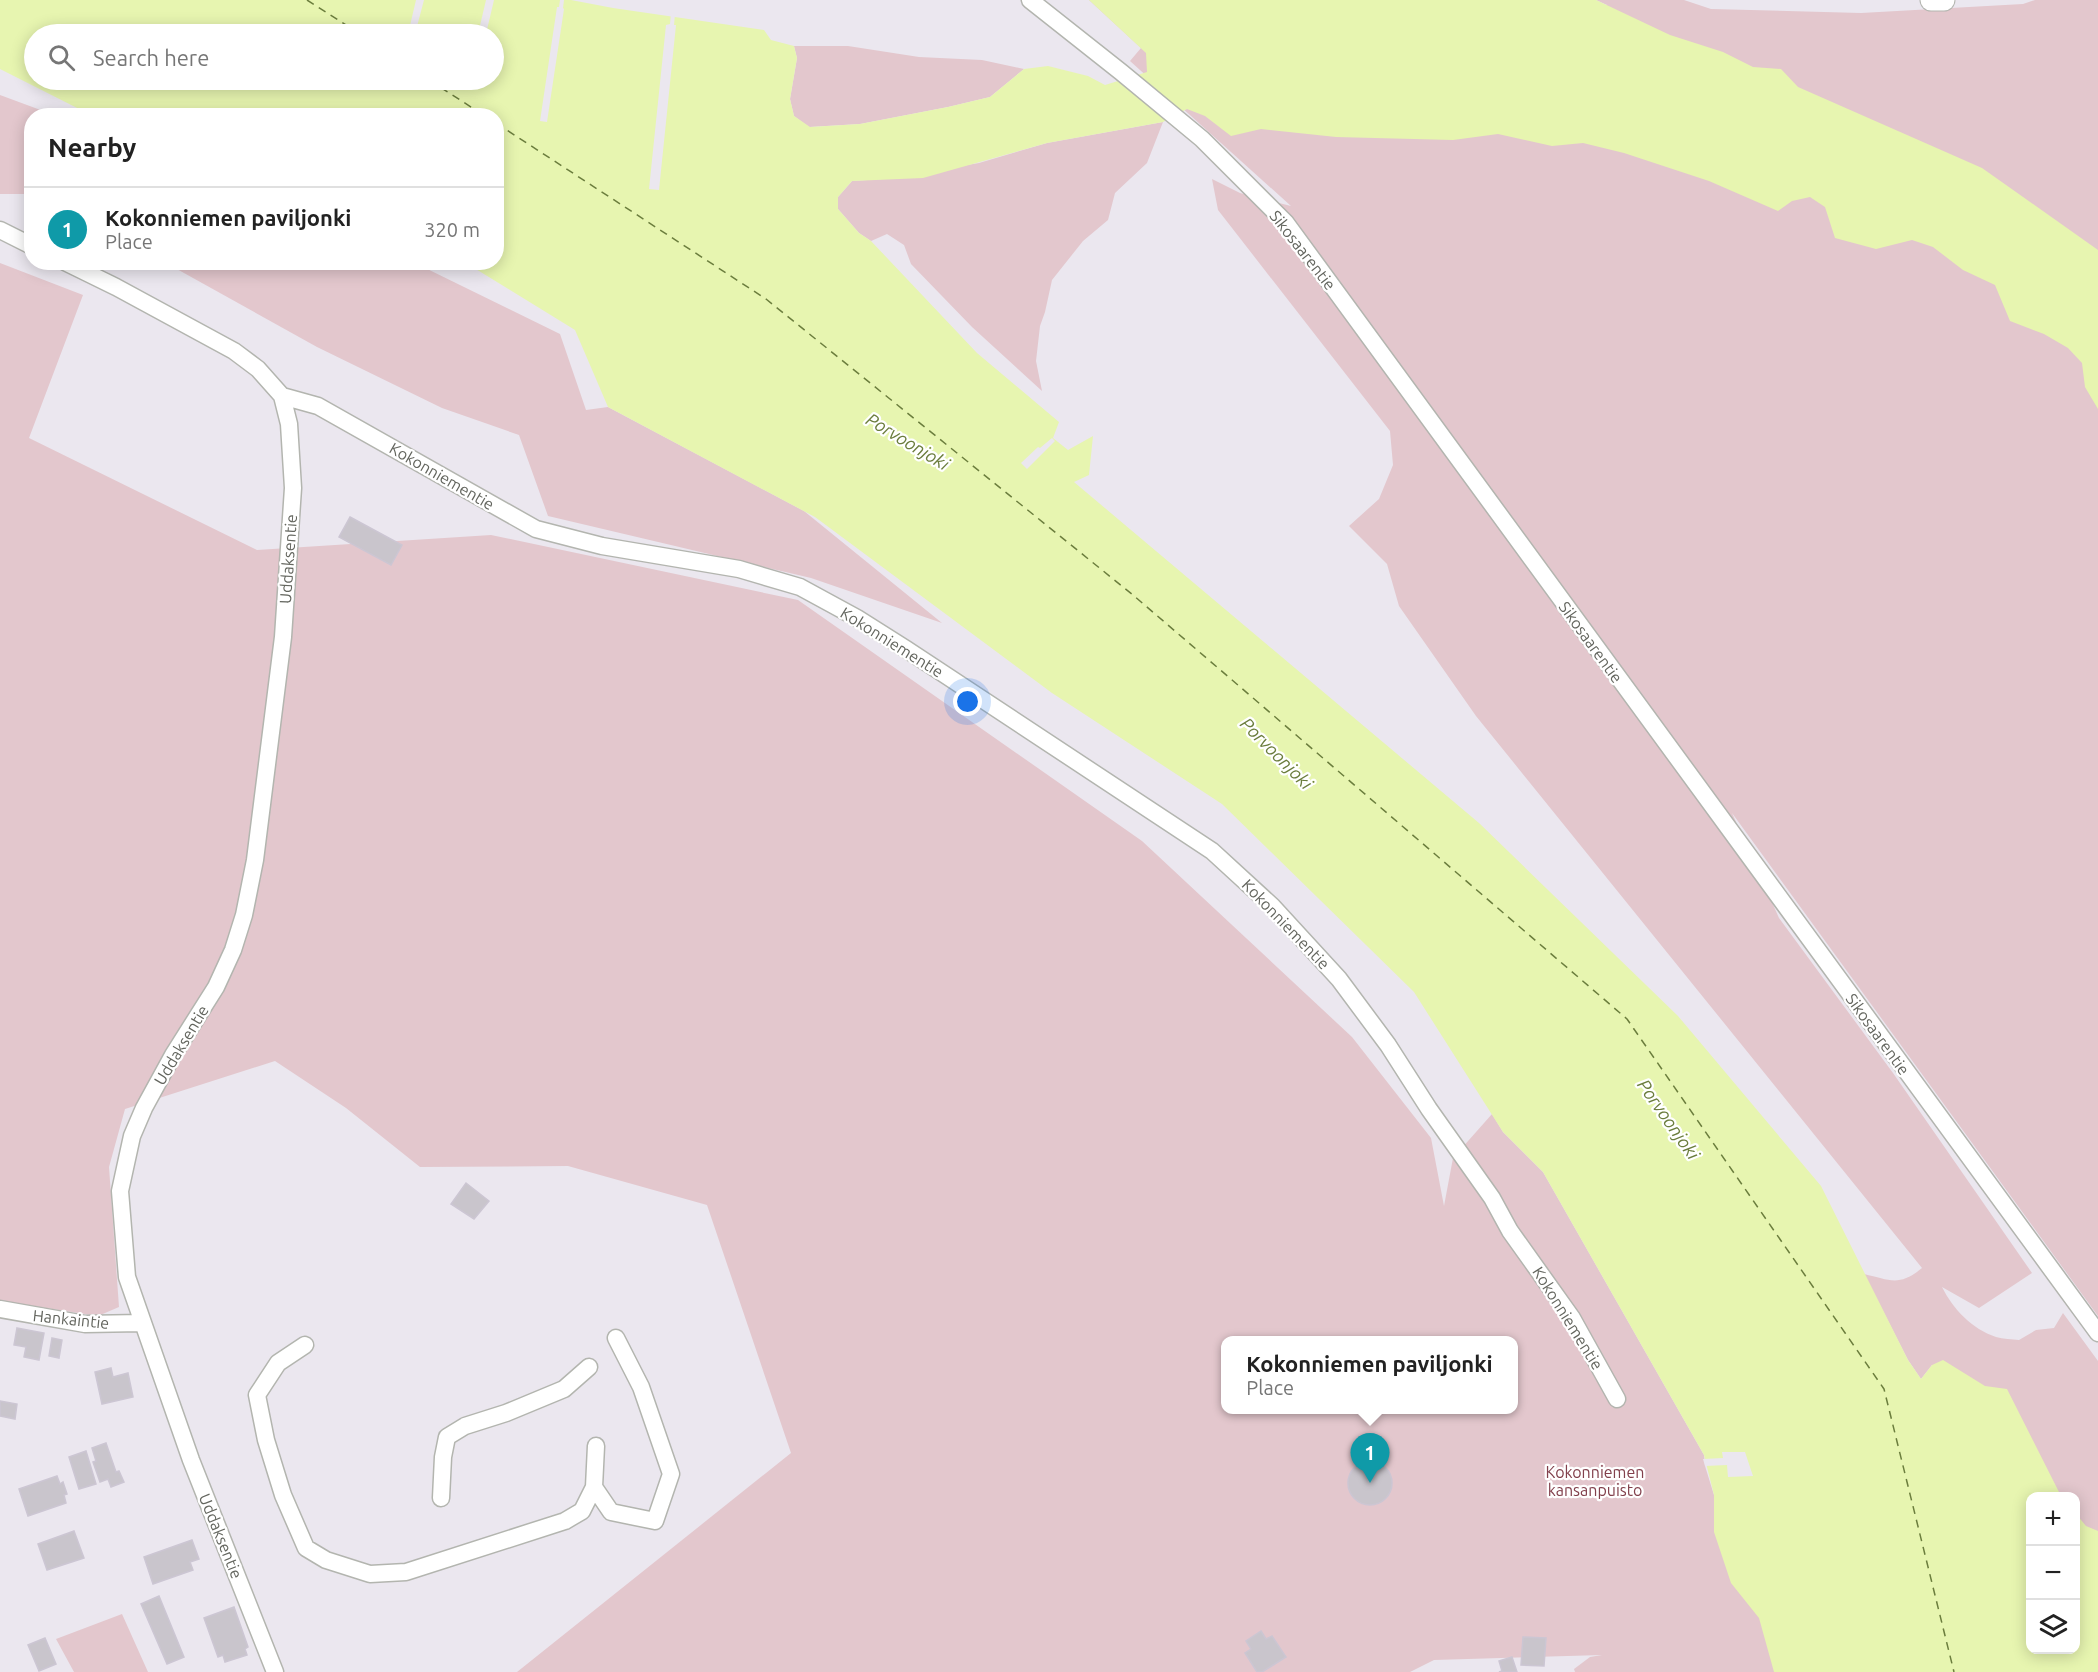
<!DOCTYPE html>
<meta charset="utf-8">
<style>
:root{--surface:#fff;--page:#f2f2f2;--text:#222;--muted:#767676;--line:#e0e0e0;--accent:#0b8043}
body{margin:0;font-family:Ubuntu,sans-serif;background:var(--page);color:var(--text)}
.controls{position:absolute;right:18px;bottom:18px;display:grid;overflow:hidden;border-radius:12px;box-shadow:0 3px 15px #0003}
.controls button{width:54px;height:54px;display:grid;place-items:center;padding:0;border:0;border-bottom:2px solid var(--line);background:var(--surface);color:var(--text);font:30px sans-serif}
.you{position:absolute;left:968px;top:702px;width:21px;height:21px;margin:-15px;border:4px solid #fff;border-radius:50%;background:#1a73e8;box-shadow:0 0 0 9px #1a73e833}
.badge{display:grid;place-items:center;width:39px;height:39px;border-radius:50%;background:var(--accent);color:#fff;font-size:20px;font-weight:700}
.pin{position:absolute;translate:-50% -50px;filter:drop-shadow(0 2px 3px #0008)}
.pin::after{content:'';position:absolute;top:32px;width:21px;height:18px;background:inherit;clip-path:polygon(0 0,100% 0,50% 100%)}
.popup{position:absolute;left:1221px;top:1336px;width:297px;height:78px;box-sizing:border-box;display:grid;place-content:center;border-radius:12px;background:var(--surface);filter:drop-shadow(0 2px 4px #0005);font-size:20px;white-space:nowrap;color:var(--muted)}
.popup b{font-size:22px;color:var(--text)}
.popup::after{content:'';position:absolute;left:50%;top:100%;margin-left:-12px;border:12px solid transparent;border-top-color:var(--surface)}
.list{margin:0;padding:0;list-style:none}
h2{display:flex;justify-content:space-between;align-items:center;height:78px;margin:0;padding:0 24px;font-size:26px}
h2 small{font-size:20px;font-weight:400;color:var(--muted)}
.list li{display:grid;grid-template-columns:39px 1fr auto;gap:18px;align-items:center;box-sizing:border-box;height:84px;padding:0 24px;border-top:2px solid var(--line)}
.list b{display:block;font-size:22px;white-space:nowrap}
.list p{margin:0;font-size:20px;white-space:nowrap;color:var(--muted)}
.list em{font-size:20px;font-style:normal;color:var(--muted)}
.icon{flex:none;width:33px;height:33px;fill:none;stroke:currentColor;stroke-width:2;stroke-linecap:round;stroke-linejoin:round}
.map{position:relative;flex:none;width:2098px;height:1672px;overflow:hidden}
.search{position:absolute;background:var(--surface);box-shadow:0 3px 15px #0003;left:24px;top:24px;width:480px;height:66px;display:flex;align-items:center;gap:15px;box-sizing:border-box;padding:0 21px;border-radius:33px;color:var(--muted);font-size:22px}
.panel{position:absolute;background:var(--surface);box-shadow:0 3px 15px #0003;left:24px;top:108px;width:480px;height:162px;border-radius:24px}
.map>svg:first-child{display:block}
.green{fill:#e3c7cd;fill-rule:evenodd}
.water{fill:#e7f5b0;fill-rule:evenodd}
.pier{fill:#ebe7ef}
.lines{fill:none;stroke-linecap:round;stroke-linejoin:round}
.ferry{stroke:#6b7d3d;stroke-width:1.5;stroke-dasharray:8 6;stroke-linecap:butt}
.building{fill:#c9c5cc;stroke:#ccc6d3;stroke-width:1.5}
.minor-casing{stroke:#b3b5af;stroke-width:19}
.tertiary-casing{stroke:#b3b5af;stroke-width:23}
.minor{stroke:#fff;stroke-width:16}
.tertiary{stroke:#fff;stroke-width:21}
.labels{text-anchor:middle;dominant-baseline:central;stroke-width:4.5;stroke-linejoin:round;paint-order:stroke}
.street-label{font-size:16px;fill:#63655e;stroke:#fff}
.park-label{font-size:16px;fill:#82404c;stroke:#fff}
.water-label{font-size:18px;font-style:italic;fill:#6b7d3d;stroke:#fff}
</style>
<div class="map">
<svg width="2098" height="1672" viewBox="0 0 2098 1672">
<rect width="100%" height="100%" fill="#ebe7ef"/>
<!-- green -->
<path class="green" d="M 1089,0 L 1322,0 L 1607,5 L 1596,0 L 1684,0 L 1711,9 L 1861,13 L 2023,4 L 2035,0 L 2098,0 L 2098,1316 L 1732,813 L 1779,918 L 1893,1073 L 2032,1273 L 1979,1308 L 1942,1287 C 1953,1309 1972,1329 1996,1337 C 2003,1339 2012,1339 2019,1340 L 2036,1330 L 2054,1328 L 2063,1313 L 2098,1361 L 2098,1672 L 2076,1625 L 2076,1496 L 2033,1496 L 1932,1365 L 1921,1379 L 1908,1360 L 1864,1274 C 1890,1280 1899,1287 1922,1268 L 1476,716 L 1399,606 L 1387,564 L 1349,526 L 1379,499 L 1393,465 L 1390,431 L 1218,210 L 1212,179 L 1240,193 L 1291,206 L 1130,61 L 1141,48 Z
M 794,46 L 848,46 L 919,57 L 982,60 L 1024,69 L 990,97 L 948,107 L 860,124 L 809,127 L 794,116 L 790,99 L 797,58 Z
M 0,95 L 54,115 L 32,116 L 31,194 L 0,194 Z
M 1163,122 L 1147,163 L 1115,193 L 1108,220 L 1083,241 L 1052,280 L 1045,312 L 1040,326 L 1036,361 L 1042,391 L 972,327 L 911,264 L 904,245 L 887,234 L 871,241 L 859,233 L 838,209 L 838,197 L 852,181 L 883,179 L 979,163 L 1047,143 Z
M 0,263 L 83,295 L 29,438 L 257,550 L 491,535 L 798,600 L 1142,841 L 1352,1037 L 1431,1138 L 1444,1206 L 1453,1158 L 1492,1114 L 1503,1132 L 1543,1172 L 1704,1455 L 1705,1466 L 1714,1495 L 1810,1672 L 1575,1672 L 1574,1669 L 1590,1657 L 1602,1655 L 1434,1660 L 1410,1672 L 517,1672 L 791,1453 L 707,1205 L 568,1166 L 420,1167 L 346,1108 L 275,1061 L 125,1109 L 109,1167 L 119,1307 L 98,1316 L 0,1301 ZM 1226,1340 L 1514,1340 L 1514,1410 L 1226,1410 Z
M 166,263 L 415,263 L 560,334 L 586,410 L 608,407 L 804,511 L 942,623 L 811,578 L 548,516 L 519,435 L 442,408 L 317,347 Z
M 122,1614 L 148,1672 L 74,1672 L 56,1639 Z"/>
<!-- water -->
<path class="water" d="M 0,0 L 571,0 L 613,8 L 764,30 L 771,40 L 794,46 L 797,58 L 790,99 L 794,116 L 810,127 L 860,124 L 948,107 L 990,97 L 1024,69 L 1048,66 L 1088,76 L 1105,85 L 1147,72 L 1146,53 L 1089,0 L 1596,0 L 1670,35 L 1723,52 L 1753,67 L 1781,69 L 1798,87 L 1982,168 L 2098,250 L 2098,409 L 2085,387 L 2082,363 L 2068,348 L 2044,334 L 2010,321 L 1995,285 L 1963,270 L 1933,247 L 1912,240 L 1876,249 L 1835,238 L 1825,207 L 1810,197 L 1792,201 L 1778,211 L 1709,181 L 1624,153 L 1583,143 L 1552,146 L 1498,134 L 1453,140 L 1336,137 L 1261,129 L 1231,136 L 1205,116 L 1187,109 L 1163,122 L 1047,143 L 923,178 L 852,181 L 838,197 L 838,209 L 859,233 L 871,241 L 977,353 L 1059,422 L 1053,438 L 1068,450 L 1093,436 L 1089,475 L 1074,482 L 1479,823 L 1678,1016 L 1821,1186 L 1908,1360 L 1921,1379 L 1932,1365 L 1943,1360 L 1985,1386 L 2007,1389 L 2061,1496 L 2030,1496 L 2030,1650 L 2076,1650 L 2076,1514 L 2086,1526 L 2098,1531 L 2098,1672 L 1774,1672 L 1759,1618 L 1731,1583 L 1714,1532 L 1714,1495 L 1704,1455 L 1543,1172 L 1503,1132 L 1414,992 L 1222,804 L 1052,693 L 815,517 L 608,407 L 575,330 L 466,263 L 496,262 L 496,116 L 91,115 L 0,69 ZM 34,34 L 494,34 L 494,80 L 34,80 Z"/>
<!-- pier -->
<path class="pier" d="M 416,0 L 424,0 L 415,34 L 408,34 Z
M 486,0 L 494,0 L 486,34 L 478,34 Z
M 560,0 L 564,0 L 563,8 L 564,9 L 547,122 L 540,121 L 557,7 L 559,7 Z
M 671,13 L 675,14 L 674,25 L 676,25 L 659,190 L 649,189 L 666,25 L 670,24 Z
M 1052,438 L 1055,441 L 1027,469 L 1021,463 L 1038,447 L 1040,448 Z
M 1722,1452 L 1745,1452 L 1753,1476 L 1728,1477 L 1727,1465 L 1705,1466 L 1703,1459 L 1723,1458 Z"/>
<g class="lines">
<!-- ferry -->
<path class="ferry" d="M 307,0 L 360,34
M 429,80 L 485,116
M 496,123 L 766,299 L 1133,595 L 1627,1019 L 1884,1389 L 1954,1672"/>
</g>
<!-- building -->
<path class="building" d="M 350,517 L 402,545 L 391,565 L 339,537 Z
M 466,1183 L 489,1201 L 474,1219 L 451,1204 Z
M 17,1328 L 44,1333 L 39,1360 L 24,1357 L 26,1347 L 14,1345 Z
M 52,1338 L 62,1340 L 59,1358 L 49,1356 Z
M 111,1368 L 113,1377 L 128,1373 L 133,1397 L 102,1404 L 95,1372 Z
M 0,1401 L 17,1404 L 15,1419 L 0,1416 Z
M 106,1443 L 116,1472 L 119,1471 L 124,1482 L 111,1487 L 108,1479 L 100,1482 L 93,1462 L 96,1461 L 92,1448 Z
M 86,1451 L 96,1484 L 79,1489 L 69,1457 Z
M1348 1483a22 22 0 1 1 44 0a22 22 0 1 1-44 0Z
M 57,1476 L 60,1484 L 63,1482 L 67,1494 L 64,1495 L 66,1503 L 28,1516 L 19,1489 Z
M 74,1531 L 84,1558 L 47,1570 L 38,1544 Z
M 192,1540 L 199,1559 L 190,1562 L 193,1570 L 153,1584 L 144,1557 Z
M 159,1596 L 184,1657 L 167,1664 L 141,1604 Z
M 234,1607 L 248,1647 L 245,1649 L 247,1655 L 225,1662 L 223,1655 L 218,1657 L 204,1618 Z
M 1261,1631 L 1266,1639 L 1272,1636 L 1286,1657 L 1262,1672 L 1257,1672 L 1245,1653 L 1251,1649 L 1246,1641 Z
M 1523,1637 L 1546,1638 L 1544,1666 L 1521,1665 Z
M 45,1638 L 56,1664 L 39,1671 L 28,1645 Z
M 1512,1657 L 1517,1672 L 1499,1672 L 1502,1671 L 1499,1661 Z"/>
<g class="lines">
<!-- minor casing -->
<g class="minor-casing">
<path id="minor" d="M 1030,0 L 1121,72 L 1202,139 L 1286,223 L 2098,1333
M 0,230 L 32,246
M 65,262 L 116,287 L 234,351 L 258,369 L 282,396 L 318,406 L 536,529 L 602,546 L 739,569 L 800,587 L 857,618 L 906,649 L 1212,851 L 1272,906 L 1339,979 L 1388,1045 L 1429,1109 L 1492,1198 L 1510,1231 L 1572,1318 L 1617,1399
M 0,1309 L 85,1324 L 141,1323
M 305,1345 L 278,1363 L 257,1395 L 266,1440 L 283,1495 L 306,1548 L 326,1560 L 370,1574 L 406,1572 L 565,1521 L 582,1511 L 594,1487
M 596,1446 L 594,1487 L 611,1512 L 655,1521 L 671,1474 L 641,1387 L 616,1338
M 441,1498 L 443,1457 L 447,1437 L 465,1426 L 506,1413 L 564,1389 L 589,1367
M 275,1672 L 191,1460 L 127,1277 L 120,1191 L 132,1136 L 144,1108 L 173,1055 L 216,987 L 233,950 L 244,915 L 255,860 L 283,637 L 293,488 L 289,424 L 282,396"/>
</g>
<!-- tertiary casing -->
<g class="tertiary-casing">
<path id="tertiary" d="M 1931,0 L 1944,0"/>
</g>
<!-- minor -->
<use href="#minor" class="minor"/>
<!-- tertiary -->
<use href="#tertiary" class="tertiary"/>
</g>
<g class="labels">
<!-- street labels -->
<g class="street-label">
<text transform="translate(1303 250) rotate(52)">Sikosaarentie</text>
<text transform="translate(442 476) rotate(30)">Kokonniementie</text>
<text transform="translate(288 559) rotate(-86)">Uddaksentie</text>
<text transform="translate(892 642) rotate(32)">Kokonniementie</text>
<text transform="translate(1591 642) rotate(54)">Sikosaarentie</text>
<text transform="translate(1286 924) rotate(46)">Kokonniementie</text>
<text transform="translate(1878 1034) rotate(54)">Sikosaarentie</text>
<text transform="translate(181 1045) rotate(-59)">Uddaksentie</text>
<text transform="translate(1568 1318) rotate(58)">Kokonniementie</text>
<text transform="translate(71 1319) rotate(6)">Hankaintie</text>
<text transform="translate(221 1536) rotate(68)">Uddaksentie</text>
</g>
<!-- park labels -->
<g class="park-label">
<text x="1595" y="1472">Kokonniemen<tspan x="1595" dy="18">kansanpuisto</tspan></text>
</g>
<!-- water labels -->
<g class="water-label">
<text transform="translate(908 441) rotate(31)">Porvoonjoki</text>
<text transform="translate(1277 753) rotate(45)">Porvoonjoki</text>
<text transform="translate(1669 1119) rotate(55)">Porvoonjoki</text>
</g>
</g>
</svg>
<div class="controls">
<button>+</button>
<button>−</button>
<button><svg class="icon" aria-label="layers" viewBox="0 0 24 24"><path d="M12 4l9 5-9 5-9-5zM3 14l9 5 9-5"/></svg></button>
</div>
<div class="you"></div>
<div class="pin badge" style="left:1370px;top:1483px;background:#0f9aa8">1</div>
<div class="popup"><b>Kokonniemen paviljonki</b>Place</div>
<div class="search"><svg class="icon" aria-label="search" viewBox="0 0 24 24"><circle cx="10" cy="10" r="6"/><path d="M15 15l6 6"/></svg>Search here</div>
<section class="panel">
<h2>Nearby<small></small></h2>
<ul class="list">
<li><span class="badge" style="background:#0f9aa8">1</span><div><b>Kokonniemen paviljonki</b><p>Place</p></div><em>320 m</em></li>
</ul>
</section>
</div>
